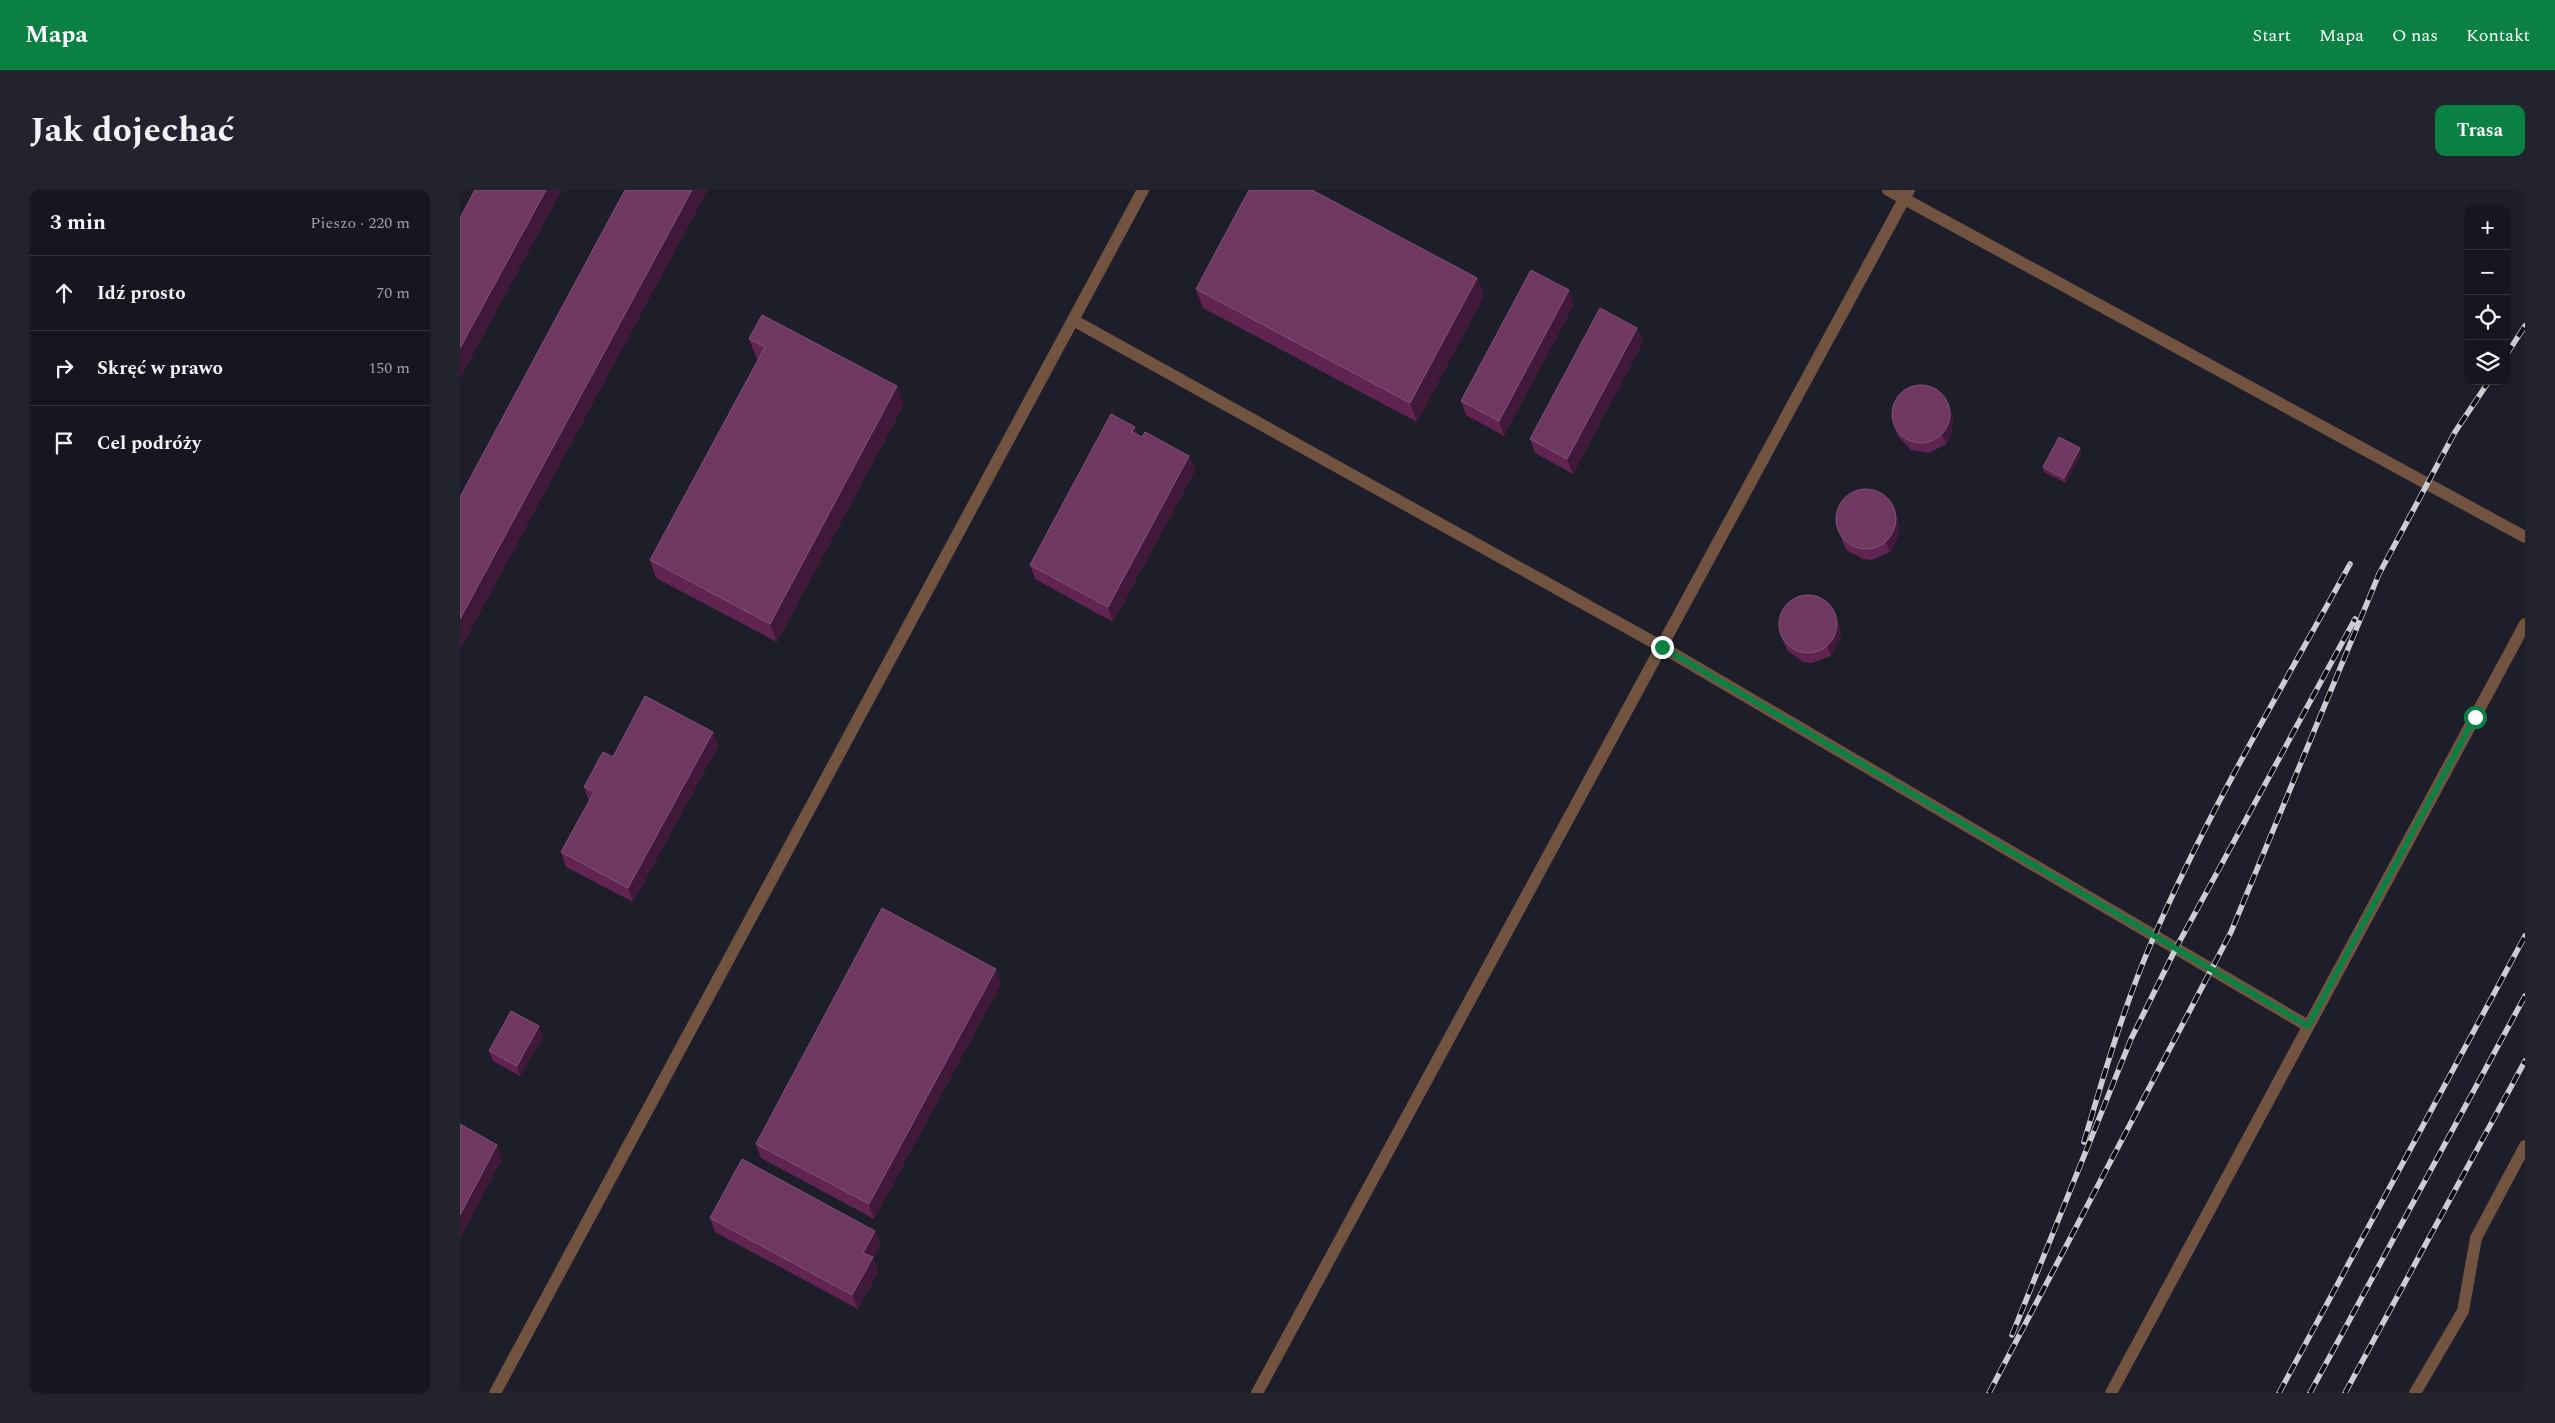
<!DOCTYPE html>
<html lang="pl">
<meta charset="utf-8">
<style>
:root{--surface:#161620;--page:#23232d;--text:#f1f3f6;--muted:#9e9fa5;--line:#35353e;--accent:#0b8043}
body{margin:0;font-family:Spectral,serif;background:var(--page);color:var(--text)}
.controls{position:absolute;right:15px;top:15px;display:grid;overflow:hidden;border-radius:10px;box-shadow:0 1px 4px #0004}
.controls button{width:45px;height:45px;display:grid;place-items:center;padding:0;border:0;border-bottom:1px solid var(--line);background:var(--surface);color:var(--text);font:25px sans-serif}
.stop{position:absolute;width:15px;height:15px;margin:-11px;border:4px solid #0b8043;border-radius:50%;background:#fff}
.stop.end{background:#0b8043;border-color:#fff;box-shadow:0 1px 5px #0008}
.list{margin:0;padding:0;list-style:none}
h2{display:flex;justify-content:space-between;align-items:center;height:65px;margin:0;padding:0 20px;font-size:21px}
h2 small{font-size:16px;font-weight:400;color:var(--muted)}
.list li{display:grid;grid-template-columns:32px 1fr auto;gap:15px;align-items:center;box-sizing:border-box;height:75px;padding:0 20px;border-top:1px solid var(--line)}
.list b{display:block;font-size:19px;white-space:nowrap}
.list em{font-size:16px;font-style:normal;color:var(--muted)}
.icon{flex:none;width:28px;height:28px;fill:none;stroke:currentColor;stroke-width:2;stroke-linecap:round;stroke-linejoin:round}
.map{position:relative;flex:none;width:2065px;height:1203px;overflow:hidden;border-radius:10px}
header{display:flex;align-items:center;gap:30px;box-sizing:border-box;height:70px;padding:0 25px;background:var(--accent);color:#fff}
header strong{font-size:24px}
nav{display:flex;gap:28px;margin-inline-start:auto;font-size:18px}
.intro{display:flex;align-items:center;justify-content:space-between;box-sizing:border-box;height:120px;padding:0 30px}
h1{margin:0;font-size:35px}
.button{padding:12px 22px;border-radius:10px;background:var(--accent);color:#fff;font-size:18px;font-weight:700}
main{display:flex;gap:30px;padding:0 30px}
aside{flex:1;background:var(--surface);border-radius:10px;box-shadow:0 1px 4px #0004}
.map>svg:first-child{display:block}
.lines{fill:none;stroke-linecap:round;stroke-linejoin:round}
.minor{stroke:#715340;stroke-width:12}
.rail-casing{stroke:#cbcdd5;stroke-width:5.5}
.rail{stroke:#08090e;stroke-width:4;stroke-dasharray:11;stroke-linecap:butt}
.wall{fill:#612350}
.shaded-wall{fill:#40183a}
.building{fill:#6f3861;stroke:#815377}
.route{stroke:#0b8043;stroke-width:6}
</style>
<header>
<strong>Mapa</strong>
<nav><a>Start</a><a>Mapa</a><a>O nas</a><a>Kontakt</a></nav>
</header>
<div class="intro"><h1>Jak dojechać</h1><a class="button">Trasa</a></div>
<main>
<aside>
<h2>3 min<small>Pieszo · 220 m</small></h2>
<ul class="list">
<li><svg class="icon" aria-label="ahead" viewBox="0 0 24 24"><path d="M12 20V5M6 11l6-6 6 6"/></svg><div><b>Idź prosto</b></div><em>70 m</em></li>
<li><svg class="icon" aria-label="right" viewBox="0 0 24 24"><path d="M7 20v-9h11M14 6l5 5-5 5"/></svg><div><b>Skręć w prawo</b></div><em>150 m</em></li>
<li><svg class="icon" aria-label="arrive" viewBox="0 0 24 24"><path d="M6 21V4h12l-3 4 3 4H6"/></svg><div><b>Cel podróży</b></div></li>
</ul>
</aside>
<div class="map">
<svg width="2065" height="1203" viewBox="0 0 2065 1203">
<rect width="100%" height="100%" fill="#1d1e2a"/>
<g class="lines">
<!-- minor -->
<path class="minor" d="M 1428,0 L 2065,347
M 613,130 L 1202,457 L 1848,836
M 35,1203 L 683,0
M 797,1203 L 1449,0
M 1651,1203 L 2065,434
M 1955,1203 L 2003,1121 L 2016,1048 L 2065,956"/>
<!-- rail casing -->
<g class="rail-casing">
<path id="rail" d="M 2046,165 L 2065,136
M 1624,952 C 1644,884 1664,816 1692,751 C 1748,621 1822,498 1890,374
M 1552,1145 L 1671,849 L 1716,758 L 1895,429
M 1529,1203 L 1771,742 L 1919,384 L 1995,242 L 2029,191
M 1819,1203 L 2065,746
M 1850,1203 L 2065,806
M 1885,1203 L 2065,871"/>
</g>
<!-- rail -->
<use href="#rail" class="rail"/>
</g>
<!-- wall -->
<path class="wall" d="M 1017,88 L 1024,106 L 957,232 L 743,118 L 736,99 Z
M 1114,114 L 1044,246 L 1006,225 L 1001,211 Z
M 1177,138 L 1183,152 L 1113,284 L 1075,263 L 1070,249 Z
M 289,149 L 444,214 L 317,452 L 196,388 L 190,370 L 298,169 L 296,167 Z
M 1490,217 L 1493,227 L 1491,246 L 1486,254 L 1469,263 L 1451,260 L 1438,246 L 1434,236 Z
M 678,245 L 729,266 L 735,281 L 653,432 L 575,389 L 570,375 Z
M 1620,258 L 1621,263 L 1606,293 L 1584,282 L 1583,277 Z
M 1432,314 L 1439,334 L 1439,344 L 1435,354 L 1430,362 L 1412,370 L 1403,369 L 1386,360 L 1375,332 Z
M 1377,430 L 1381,440 L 1380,449 L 1371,466 L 1352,473 L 1343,472 L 1327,460 L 1319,441 Z
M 253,542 L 258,556 L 173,712 L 106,677 L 101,662 L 129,611 L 124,597 L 153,567 Z
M 541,794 L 414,1029 L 301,968 L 296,954 Z
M 83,846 L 60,886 L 33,871 L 29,861 Z
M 250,1028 L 415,1041 L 420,1056 L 413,1069 L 418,1082 L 398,1119 L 255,1042 Z"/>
<!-- shaded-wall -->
<path class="shaded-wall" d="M 86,0 L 102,0 L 0,189 L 0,158 Z
M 232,0 L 248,0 L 0,460 L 0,429 Z
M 1017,88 L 1024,106 L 957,232 L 950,213 Z
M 1109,100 L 1114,114 L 1044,246 L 1039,231 Z
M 1177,138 L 1183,152 L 1113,284 L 1107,269 Z
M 437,196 L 444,214 L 317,452 L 310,434 Z
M 1490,217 L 1493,227 L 1491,246 L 1486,254 L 1482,244 Z
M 675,237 L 680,251 L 672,242 Z
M 1620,258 L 1621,263 L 1606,293 L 1604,288 Z
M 729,266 L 735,281 L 653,432 L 648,417 Z
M 1436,324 L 1439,334 L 1439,344 L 1435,354 L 1430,362 L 1426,352 Z
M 1377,430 L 1381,440 L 1380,449 L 1371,466 L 1367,456 Z
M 253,542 L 258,556 L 173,712 L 168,698 Z
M 536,779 L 541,794 L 414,1029 L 409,1014 Z
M 79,836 L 83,846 L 60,886 L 57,876 Z
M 37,955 L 42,969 L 0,1049 L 0,1025 Z
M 415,1041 L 420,1056 L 413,1069 L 418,1082 L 398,1119 L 392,1105 L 403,1063 Z"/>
<!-- building -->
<path class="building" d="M 15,0 L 86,0 L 0,158 L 0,28 Z
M 165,0 L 232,0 L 0,429 L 0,307 Z
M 789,0 L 852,0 L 1017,88 L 950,213 L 736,99 Z
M 1071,80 L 1109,100 L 1039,231 L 1001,211 Z
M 1140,118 L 1177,138 L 1107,269 L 1070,249 Z
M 302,125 L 437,196 L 310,434 L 190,370 L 305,157 L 289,149 Z
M1432 224a29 29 0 1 1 58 0a29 29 0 1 1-58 0Z
M 651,224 L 675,237 L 672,242 L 682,247 L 685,242 L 729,266 L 648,417 L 570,375 Z
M 1599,247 L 1620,258 L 1604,288 L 1583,277 Z
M1376 329a30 30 0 1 1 60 0a30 30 0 1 1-60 0Z
M1319 434a29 29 0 1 1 58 0a29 29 0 1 1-58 0Z
M 185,506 L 253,542 L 168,698 L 101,662 L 134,602 L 124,597 L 143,562 L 153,567 Z
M 422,718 L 536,779 L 409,1014 L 296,954 Z
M 51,821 L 79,836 L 57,876 L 29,861 Z
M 0,934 L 37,955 L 0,1025 Z
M 282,969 L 415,1041 L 403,1063 L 413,1067 L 392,1105 L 250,1028 Z"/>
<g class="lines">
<!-- route -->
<path class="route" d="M 1202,457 L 1848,836 L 2015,527"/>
</g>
</svg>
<div class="controls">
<button>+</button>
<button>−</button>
<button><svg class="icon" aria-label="locate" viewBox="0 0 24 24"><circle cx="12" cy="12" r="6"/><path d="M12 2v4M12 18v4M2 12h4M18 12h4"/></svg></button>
<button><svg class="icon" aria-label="layers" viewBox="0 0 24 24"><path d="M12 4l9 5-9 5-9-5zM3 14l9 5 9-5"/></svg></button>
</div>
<div class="stop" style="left:2015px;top:527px"></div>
<div class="stop end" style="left:1202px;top:457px"></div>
</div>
</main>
